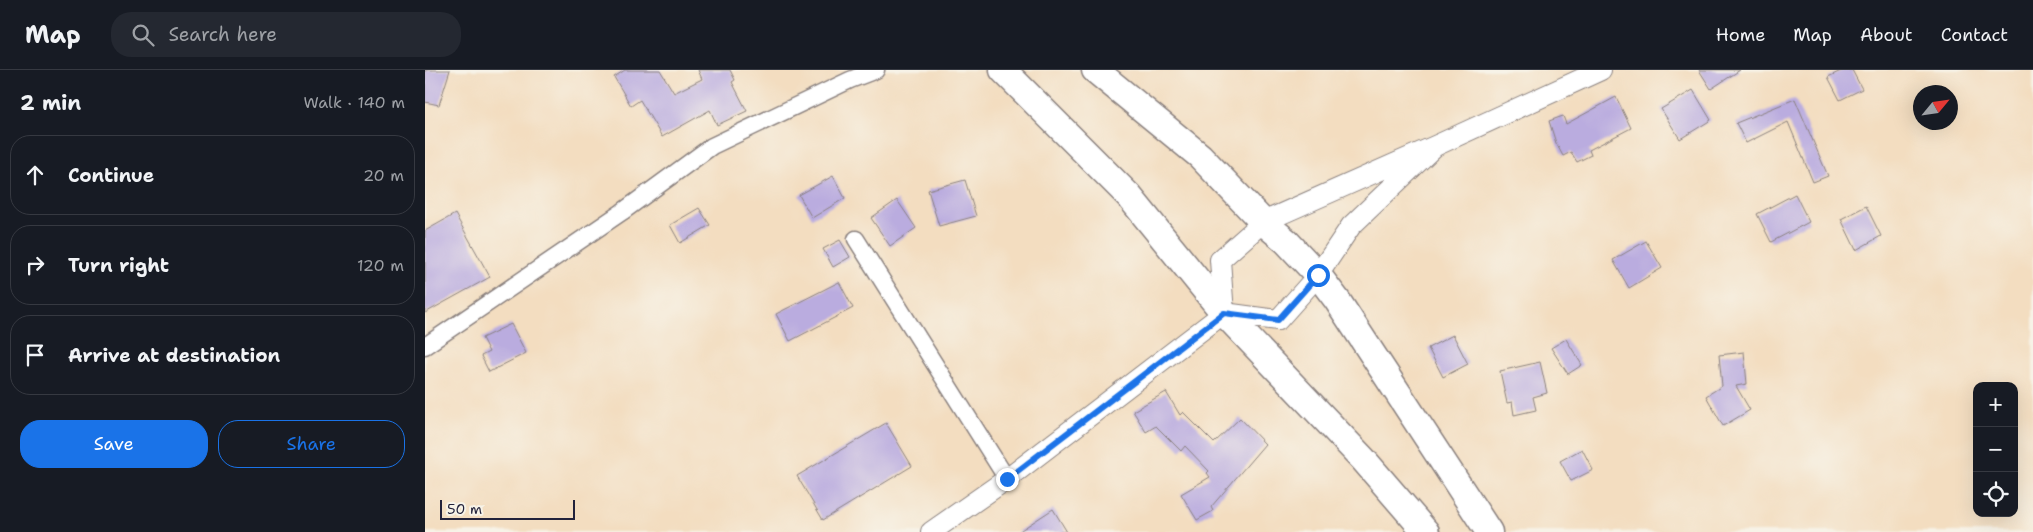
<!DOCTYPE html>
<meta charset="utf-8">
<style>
:root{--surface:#171b24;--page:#242831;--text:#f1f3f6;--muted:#9ea1a6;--line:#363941;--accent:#1a73e8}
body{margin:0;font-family:"Shantell Sans",sans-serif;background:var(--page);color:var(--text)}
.controls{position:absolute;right:15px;bottom:15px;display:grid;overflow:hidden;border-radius:10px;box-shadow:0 5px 20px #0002}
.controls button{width:45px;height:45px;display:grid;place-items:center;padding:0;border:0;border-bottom:1px solid var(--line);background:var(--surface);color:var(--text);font:25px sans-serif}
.compass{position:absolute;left:1488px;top:15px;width:45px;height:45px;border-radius:50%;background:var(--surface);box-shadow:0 5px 20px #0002;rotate:61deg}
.scale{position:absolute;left:15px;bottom:12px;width:135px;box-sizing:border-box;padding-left:5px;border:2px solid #22223b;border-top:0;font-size:14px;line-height:18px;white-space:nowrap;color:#22223b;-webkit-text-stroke:4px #f7f3e8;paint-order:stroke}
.stop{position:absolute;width:15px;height:15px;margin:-11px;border:4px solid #1a73e8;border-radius:50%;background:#fff}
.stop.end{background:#1a73e8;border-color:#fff;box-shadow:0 1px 5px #0008}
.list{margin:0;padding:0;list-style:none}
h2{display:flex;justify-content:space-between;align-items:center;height:65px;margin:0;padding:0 20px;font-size:21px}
h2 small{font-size:16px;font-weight:400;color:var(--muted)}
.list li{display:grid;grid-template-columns:32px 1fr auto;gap:15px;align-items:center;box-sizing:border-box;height:80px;margin:0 10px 10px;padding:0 10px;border:1px solid var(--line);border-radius:20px}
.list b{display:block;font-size:19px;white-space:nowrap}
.list em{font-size:16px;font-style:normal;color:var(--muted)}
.actions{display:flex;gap:10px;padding:15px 20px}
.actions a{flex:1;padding:11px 0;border:1px solid var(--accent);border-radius:20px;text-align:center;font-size:18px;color:var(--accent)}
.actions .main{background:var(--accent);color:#fff}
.icon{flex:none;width:28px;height:28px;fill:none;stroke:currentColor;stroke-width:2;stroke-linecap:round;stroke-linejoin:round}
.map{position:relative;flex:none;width:1608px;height:462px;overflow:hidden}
header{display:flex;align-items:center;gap:30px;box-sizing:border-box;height:70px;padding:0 25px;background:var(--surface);border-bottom:1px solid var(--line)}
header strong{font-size:24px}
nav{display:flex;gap:28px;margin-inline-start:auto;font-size:18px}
.search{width:350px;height:45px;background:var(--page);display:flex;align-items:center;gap:12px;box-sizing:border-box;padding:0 18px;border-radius:20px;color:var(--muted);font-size:19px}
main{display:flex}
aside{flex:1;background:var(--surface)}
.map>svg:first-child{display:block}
.building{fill:#baacdf}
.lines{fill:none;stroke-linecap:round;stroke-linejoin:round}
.minor-casing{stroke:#8a807e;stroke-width:19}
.tertiary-casing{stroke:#8a807e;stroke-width:22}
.trunk-casing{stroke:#8a807e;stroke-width:29}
.minor{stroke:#fff;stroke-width:16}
.tertiary{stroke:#fff;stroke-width:20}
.trunk{stroke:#fff;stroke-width:26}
.route{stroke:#1a73e8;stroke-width:6}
</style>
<header>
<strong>Map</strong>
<div class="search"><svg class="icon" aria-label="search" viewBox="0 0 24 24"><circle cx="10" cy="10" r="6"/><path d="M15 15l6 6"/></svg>Search here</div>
<nav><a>Home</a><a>Map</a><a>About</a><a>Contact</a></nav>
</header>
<main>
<aside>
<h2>2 min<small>Walk · 140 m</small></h2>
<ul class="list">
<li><svg class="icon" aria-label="ahead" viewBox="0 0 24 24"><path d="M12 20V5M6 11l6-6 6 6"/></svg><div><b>Continue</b></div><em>20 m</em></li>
<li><svg class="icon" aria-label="right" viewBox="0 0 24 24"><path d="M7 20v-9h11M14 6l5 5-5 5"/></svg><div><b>Turn right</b></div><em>120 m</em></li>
<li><svg class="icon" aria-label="arrive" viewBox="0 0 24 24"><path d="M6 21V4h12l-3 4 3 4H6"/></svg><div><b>Arrive at destination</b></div></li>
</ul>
<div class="actions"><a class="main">Save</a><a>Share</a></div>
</aside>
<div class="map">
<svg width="1608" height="462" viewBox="0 0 1608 462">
<rect width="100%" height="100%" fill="#f7f3e8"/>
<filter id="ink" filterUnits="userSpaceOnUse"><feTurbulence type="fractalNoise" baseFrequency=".02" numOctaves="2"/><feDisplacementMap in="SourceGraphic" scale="10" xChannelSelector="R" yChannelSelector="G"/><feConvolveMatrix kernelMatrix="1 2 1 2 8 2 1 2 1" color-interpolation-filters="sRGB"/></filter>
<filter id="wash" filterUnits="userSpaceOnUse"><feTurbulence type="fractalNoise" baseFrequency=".0096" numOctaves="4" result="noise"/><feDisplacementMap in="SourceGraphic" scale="20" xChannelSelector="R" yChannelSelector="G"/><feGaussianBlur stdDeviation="1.12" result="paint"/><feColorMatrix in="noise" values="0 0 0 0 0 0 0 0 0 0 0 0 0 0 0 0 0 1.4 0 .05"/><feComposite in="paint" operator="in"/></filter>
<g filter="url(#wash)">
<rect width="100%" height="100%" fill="#f3ddc0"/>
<g id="blocks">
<!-- building -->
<path class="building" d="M 0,0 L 25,0 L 14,35 L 0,32 Z
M 200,0 L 235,0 L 249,23 L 277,9 L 273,0 L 305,0 L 310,10 L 307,12 L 322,41 L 292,55 L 285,40 L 237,67 L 215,30 L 206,36 L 189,7 Z
M 1274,0 L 1315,0 L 1286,19 Z
M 1418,0 L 1427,0 L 1437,19 L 1415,30 L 1403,7 Z
M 1268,20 L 1286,50 L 1255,69 L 1236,39 Z
M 1191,27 L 1206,58 L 1164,80 L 1166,85 L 1152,92 L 1146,82 L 1138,86 L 1131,73 L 1124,51 L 1138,46 L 1141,54 Z
M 1370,29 L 1403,106 L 1388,112 L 1363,52 L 1321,73 L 1311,53 Z
M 408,106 L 420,128 L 387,148 L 374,125 Z
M 540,110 L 551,146 L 514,156 L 503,120 Z
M 1370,124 L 1384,152 L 1346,172 L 1332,144 Z
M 472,130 L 491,158 L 465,176 L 446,148 Z
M 1441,136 L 1456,166 L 1431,180 L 1416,149 Z
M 274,138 L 285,155 L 255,173 L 245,155 Z
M 30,144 L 65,207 L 0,243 L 0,161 Z
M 415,170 L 425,187 L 408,197 L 398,179 Z
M 1221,171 L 1237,198 L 1204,218 L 1188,190 Z
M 414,212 L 428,238 L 365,271 L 351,244 Z
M 86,254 L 101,283 L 64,302 L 56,286 L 64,282 L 57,268 Z
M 1028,265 L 1043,294 L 1018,307 L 1003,278 Z
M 1141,269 L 1157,295 L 1143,304 L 1126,278 Z
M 1319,282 L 1322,314 L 1311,316 L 1325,340 L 1298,356 L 1281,326 L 1297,316 L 1294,285 Z
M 1115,292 L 1122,323 L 1108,327 L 1111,340 L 1089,345 L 1087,332 L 1082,333 L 1075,301 Z
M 741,322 L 755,345 L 758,342 L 789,373 L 815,348 L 840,374 L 786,437 L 788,441 L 772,450 L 756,424 L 785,407 L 782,403 L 784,401 L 760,376 L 756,381 L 731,356 L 721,362 L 708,341 Z
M 461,353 L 487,396 L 398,450 L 372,406 Z
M 1157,379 L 1168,400 L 1146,411 L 1135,391 Z
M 628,439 L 642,462 L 593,462 Z"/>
</g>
</g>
<g filter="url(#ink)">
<use href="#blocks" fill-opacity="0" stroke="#8a807e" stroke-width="1"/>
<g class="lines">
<!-- minor casing -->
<g class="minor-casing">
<path id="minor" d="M 431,169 L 582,409
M 0,276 L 197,142 L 287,76 L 425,10 L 451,0"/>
</g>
<!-- tertiary casing -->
<g class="tertiary-casing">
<path id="tertiary" d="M 799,243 L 795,190 L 838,152 L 1010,76 L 1176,0
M 506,462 L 582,409 L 799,243 L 853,250 L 893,205 L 926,156 L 1010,76"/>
</g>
<!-- trunk casing -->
<g class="trunk-casing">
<path id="trunk" d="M 578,0 L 704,126 L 799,243 L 938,389 L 1001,462
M 670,0 L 775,86 L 838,152 L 861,171 L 893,205 L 912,230 L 1064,462"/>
</g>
<!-- minor -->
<use href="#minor" class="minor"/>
<!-- tertiary -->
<use href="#tertiary" class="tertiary"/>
<!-- trunk -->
<use href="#trunk" class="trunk"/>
</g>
</g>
<g class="lines" filter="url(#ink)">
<!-- route -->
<path class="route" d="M 582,409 L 799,243 L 853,250 L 893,205"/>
</g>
</svg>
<div class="controls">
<button>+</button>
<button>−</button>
<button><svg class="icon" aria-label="locate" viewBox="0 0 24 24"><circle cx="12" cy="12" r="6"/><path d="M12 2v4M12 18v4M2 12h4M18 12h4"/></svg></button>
</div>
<svg class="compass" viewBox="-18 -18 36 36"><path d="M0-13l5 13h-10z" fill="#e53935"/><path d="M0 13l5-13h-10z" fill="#9ea1a6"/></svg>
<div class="scale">50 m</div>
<div class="stop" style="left:893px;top:205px"></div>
<div class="stop end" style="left:582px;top:409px"></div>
</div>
</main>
